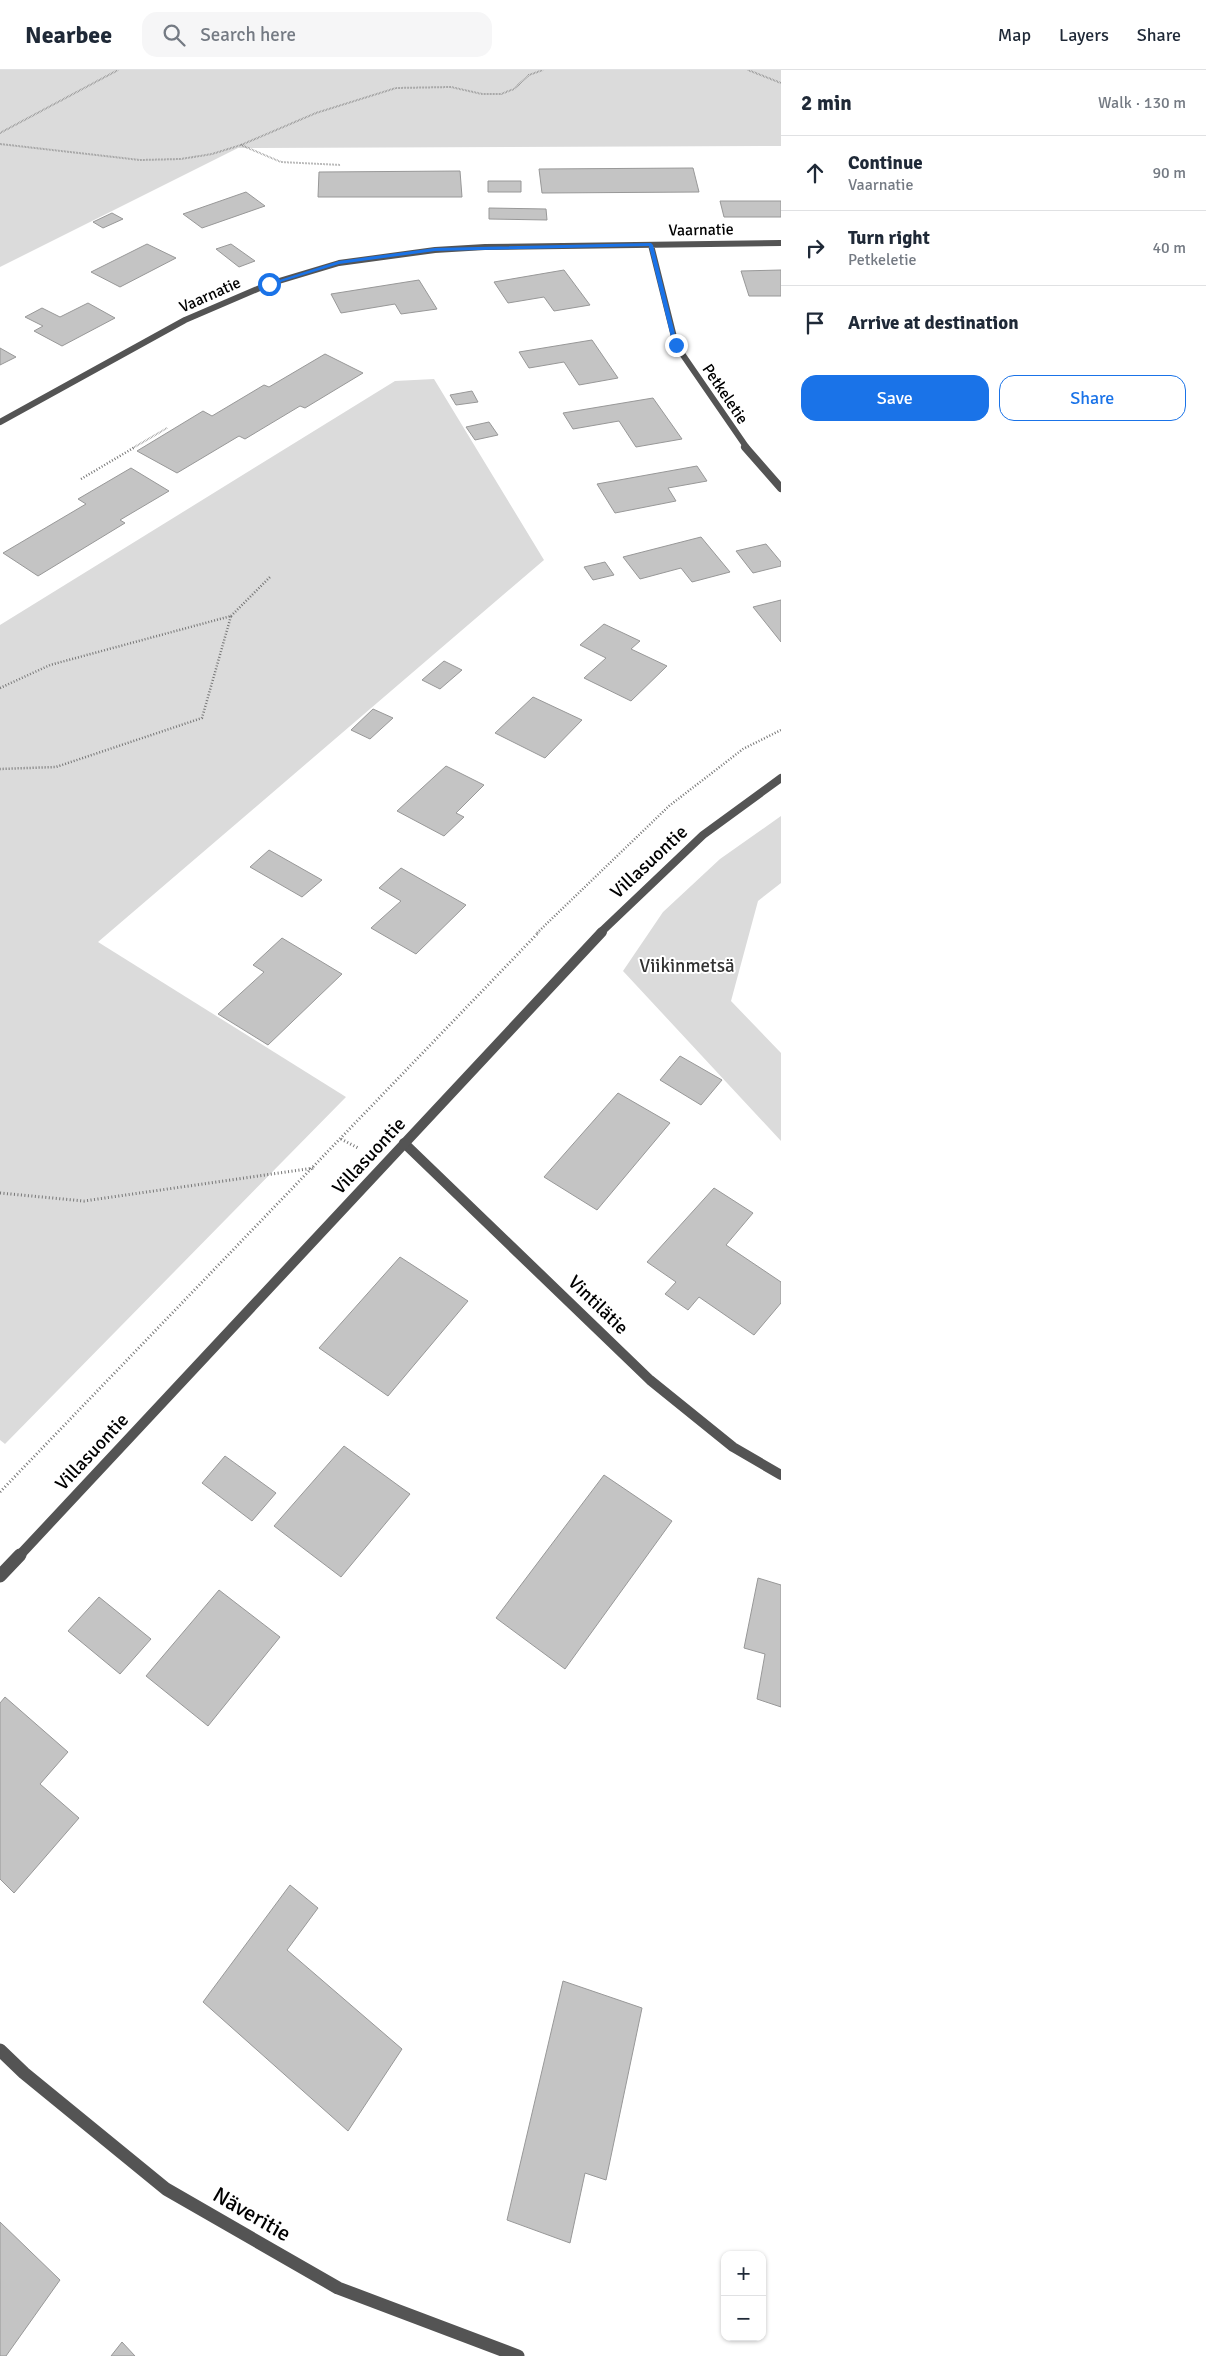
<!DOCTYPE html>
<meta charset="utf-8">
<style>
:root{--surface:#fff;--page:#f6f6f7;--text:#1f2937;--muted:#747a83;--line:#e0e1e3;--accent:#1a73e8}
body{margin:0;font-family:Signika,sans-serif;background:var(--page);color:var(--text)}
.controls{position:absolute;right:15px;bottom:15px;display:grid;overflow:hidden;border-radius:10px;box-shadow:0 1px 4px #0004}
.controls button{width:45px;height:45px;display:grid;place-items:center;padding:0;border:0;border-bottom:1px solid var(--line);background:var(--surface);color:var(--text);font:25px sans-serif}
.stop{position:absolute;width:15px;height:15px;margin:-11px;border:4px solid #1a73e8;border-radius:50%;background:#fff}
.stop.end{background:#1a73e8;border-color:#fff;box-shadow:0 1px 5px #0008}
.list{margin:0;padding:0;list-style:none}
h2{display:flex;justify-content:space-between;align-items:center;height:65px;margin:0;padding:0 20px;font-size:21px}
h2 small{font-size:16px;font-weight:400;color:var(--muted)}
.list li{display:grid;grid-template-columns:32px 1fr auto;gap:15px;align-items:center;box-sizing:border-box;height:75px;padding:0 20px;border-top:1px solid var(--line)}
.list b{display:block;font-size:19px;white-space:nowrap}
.list p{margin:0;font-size:16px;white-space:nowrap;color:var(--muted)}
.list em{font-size:16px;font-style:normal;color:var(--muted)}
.actions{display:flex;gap:10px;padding:15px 20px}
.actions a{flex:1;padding:11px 0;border:1px solid var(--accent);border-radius:15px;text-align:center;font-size:18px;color:var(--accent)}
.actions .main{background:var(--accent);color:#fff}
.icon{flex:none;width:28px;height:28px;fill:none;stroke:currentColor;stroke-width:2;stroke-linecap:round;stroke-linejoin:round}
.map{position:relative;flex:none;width:781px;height:2286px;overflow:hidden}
header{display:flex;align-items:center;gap:30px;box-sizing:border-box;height:70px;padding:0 25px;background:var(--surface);border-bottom:1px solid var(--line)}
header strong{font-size:24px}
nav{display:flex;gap:28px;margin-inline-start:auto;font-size:18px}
.search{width:350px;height:45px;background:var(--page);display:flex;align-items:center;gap:12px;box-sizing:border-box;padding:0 18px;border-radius:15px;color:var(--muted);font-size:19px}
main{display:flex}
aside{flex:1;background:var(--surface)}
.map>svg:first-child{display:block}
.green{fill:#dbdbdb}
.building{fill:#c4c4c4;stroke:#989898}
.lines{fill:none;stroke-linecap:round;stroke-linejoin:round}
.path-far2{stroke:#767676;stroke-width:2;stroke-dasharray:0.5 1;stroke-linecap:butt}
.path-far1{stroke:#767676;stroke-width:2.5;stroke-dasharray:1 2;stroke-linecap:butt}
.path{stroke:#767676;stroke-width:3;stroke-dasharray:1 2.5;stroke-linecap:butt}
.minor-far3{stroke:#545454;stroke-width:6}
.minor-far2{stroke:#545454;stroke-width:8}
.minor-far1{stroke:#545454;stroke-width:10}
.minor{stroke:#545454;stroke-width:13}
.tertiary-far2{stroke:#545454;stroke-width:8}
.tertiary-far1{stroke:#545454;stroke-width:10}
.tertiary{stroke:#545454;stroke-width:13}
.route{fill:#1a73e8}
.labels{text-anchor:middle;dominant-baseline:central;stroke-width:4;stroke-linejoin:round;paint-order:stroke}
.far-street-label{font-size:16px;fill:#000;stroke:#fff}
.street-label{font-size:19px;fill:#000;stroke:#fff}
.park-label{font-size:19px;fill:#323232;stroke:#fff}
.near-street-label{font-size:22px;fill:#000;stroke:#fff}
</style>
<header>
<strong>Nearbee</strong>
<div class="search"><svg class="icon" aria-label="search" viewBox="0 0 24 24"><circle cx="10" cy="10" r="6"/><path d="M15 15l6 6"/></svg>Search here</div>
<nav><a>Map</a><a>Layers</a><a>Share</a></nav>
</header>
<main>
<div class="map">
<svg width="781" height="2286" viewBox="0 0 781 2286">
<rect width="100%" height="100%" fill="#fff"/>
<!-- green -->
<path class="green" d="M 0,0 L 781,0 L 781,76 L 238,78 L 0,197 Z
M 434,309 L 544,490 L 98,872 L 346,1027 L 5,1374 L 0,1370 L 0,555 L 395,311 Z
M 781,746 L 781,813 L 758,831 L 731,931 L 781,983 L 781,1071 L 623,901 L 663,842 L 720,789 Z"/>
<!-- building -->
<path class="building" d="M 693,98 L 699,122 L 542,123 L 539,99 Z
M 460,101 L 462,127 L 318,127 L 319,102 Z
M 488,111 L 521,111 L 521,122 L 488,122 Z
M 246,122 L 265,136 L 202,158 L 183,144 Z
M 720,131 L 781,131 L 781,147 L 724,147 Z
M 489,138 L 546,139 L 547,150 L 489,149 Z
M 112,143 L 123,149 L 103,158 L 93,152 Z
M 147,174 L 176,188 L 120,217 L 91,202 Z
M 231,174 L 255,191 L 239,197 L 216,179 Z
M 564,200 L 590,235 L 554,241 L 544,227 L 508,233 L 494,212 Z
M 781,200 L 781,226 L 749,226 L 741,201 Z
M 419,210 L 437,239 L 401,244 L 395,234 L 341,243 L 331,224 Z
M 88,233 L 115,248 L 62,276 L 34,261 L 43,256 L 25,247 L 42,238 L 60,247 Z
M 592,270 L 618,308 L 579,315 L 564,292 L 529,298 L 519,282 Z
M 0,278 L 16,287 L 0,295 Z
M 325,284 L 363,303 L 305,338 L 300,336 L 245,369 L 239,366 L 177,403 L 137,381 L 203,341 L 212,346 L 264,315 L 269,317 Z
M 472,321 L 478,332 L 456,335 L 450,325 Z
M 653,328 L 682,369 L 636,377 L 619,351 L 573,359 L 563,343 Z
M 489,352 L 498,365 L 475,370 L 466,357 Z
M 697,396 L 707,411 L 668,418 L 676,431 L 615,443 L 597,414 Z
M 131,398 L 169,421 L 120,450 L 125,453 L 38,506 L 3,483 L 86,434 L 78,429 Z
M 701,467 L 730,502 L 692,512 L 681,498 L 640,509 L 623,487 Z
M 766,474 L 781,492 L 781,496 L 753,503 L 736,481 Z
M 605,492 L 614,505 L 593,510 L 584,497 Z
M 781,530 L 781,572 L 753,537 Z
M 604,554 L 640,571 L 631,579 L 667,596 L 631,631 L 584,608 L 606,588 L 580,575 Z
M 444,591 L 462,600 L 440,619 L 422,610 Z
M 533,627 L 582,650 L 545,688 L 495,663 Z
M 373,639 L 393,648 L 370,669 L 351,660 Z
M 446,696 L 484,715 L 456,743 L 464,747 L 444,766 L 397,741 Z
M 269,780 L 322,810 L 302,827 L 250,797 Z
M 401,798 L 466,835 L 416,884 L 371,858 L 401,831 L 379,818 Z
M 282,868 L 342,904 L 268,975 L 218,944 L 264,902 L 253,895 Z
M 680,986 L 722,1010 L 701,1035 L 660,1010 Z
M 618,1023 L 670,1053 L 597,1140 L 544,1107 Z
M 714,1118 L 753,1143 L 726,1175 L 781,1212 L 781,1233 L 754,1265 L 699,1227 L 688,1240 L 665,1224 L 676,1212 L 647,1192 Z
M 400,1187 L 468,1231 L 388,1326 L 319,1278 Z
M 344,1376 L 410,1424 L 341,1507 L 274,1456 Z
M 225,1386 L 276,1423 L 252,1451 L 202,1413 Z
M 604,1405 L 672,1451 L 565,1599 L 496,1548 Z
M 758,1508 L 781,1515 L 781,1637 L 757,1629 L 765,1584 L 744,1578 Z
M 219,1520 L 280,1567 L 208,1656 L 146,1606 Z
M 99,1527 L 151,1569 L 120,1604 L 68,1561 Z
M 5,1627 L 68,1682 L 40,1714 L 79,1748 L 14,1823 L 0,1809 L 0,1633 Z
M 290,1815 L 318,1838 L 287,1880 L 402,1979 L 348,2061 L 203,1932 Z
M 563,1911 L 642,1938 L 606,2110 L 585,2103 L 570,2173 L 507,2150 Z
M 0,2152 L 60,2210 L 6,2286 L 0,2286 Z
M 122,2272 L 135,2286 L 111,2286 Z"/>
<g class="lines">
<!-- path-far2 -->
<path class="path-far2" d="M 748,0 L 781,13
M 0,63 L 118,0
M 0,74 L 140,90 L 181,89 L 212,84 L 241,75 L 316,43 L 396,18 L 451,17 L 482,24 L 501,24 L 514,19 L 529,5 L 543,0
M 241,75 L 281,92 L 341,95
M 133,378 L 167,358"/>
<!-- path-far1 -->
<path class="path-far1" d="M 81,409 L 135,377
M 231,546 L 270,507
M 0,618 L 50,595 L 231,546 L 202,648 L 56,697 L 0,699
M 537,863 L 669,736 L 743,679 L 781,660"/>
<!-- path -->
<path class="path" d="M 341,1069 L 358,1078
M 0,1123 L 84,1131 L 314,1098
M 0,1422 L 539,862"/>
<!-- minor-far3 -->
<path class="minor-far3" d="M 651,175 L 676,275 L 747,378
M 0,352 L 185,250 L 269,214 L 339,193 L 435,180 L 485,177 L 781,173"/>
<!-- minor-far2 -->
<path class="minor-far2" d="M 745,377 L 781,418"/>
<!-- minor-far1 -->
<path class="minor-far1" d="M 404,1073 L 650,1310 L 733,1377 L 781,1405"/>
<!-- minor -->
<path class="minor" d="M 0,1980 L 24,2003 L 166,2119 L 338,2218 L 518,2286"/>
<!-- tertiary-far2 -->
<path class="tertiary-far2" d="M 600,863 L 703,765 L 781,708"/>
<!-- tertiary-far1 -->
<path class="tertiary-far1" d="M 19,1486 L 602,862"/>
<!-- tertiary -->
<path class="tertiary" d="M 0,1506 L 20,1485"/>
</g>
<!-- route -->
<path class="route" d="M 651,173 L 653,175 L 678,276 L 673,275 L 649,176 L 435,181 L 339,194 L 271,215 L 267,214 L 339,191 L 435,178 Z"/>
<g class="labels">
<!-- far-street labels -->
<g class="far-street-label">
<text transform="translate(701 160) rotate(-1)">Vaarnatie</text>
<text transform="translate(210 225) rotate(-24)">Vaarnatie</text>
<text transform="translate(725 324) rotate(56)">Petkeletie</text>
</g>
<!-- street labels -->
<g class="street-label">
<text transform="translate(649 792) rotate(-43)">Villasuontie</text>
<text transform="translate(369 1086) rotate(-47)">Villasuontie</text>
<text transform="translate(598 1235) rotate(44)">Vintilätie</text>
<text transform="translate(92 1382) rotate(-47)">Villasuontie</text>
</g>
<!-- park labels -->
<g class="park-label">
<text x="687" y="896">Viikinmetsä</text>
</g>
<!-- near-street labels -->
<g class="near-street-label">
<text transform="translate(252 2144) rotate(30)">Näveritie</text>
</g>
</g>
</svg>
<div class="controls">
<button>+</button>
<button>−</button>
</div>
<div class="stop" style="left:269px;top:214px"></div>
<div class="stop end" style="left:676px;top:275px"></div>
</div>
<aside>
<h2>2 min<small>Walk · 130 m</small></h2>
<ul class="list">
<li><svg class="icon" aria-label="ahead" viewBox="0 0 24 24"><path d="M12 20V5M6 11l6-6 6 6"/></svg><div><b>Continue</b><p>Vaarnatie</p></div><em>90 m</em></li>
<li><svg class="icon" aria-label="right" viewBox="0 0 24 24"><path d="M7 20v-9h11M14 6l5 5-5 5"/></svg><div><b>Turn right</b><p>Petkeletie</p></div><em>40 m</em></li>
<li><svg class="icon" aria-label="arrive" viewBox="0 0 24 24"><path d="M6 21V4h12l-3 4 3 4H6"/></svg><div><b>Arrive at destination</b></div></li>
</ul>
<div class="actions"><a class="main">Save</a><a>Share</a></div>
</aside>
</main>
